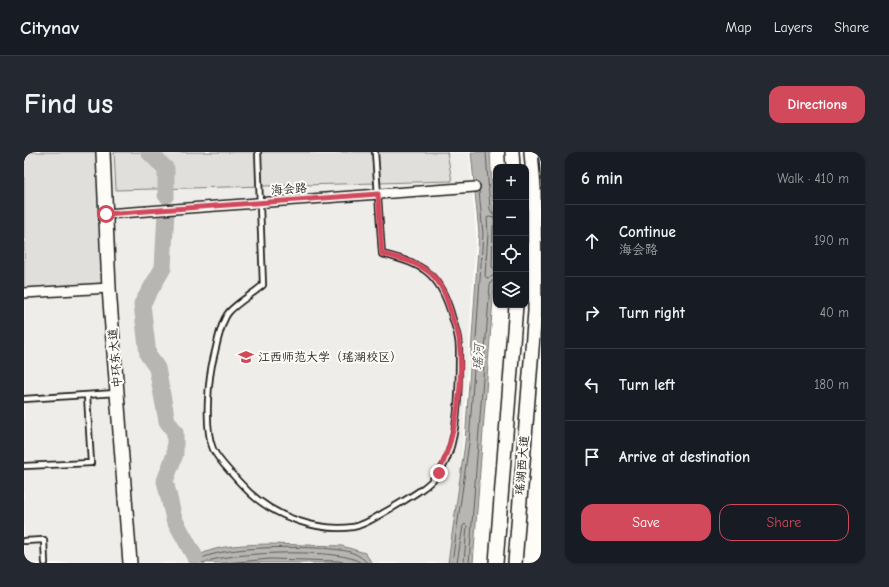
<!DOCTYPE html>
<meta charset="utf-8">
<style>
:root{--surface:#171b24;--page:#242831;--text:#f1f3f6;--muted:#9ea1a6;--line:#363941;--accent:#d1495b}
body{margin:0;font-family:"Comic Neue","LXGW WenKai TC",sans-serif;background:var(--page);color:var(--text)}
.controls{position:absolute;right:12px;top:12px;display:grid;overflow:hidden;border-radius:8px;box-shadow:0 1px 3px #0004}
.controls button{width:36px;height:36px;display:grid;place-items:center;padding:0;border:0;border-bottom:1px solid var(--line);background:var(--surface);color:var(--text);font:20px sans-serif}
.stop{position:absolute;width:12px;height:12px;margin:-9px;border:3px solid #d1495b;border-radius:50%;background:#fff}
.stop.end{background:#d1495b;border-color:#fff;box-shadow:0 1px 4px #0008}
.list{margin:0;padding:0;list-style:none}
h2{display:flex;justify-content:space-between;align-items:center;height:52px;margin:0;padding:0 16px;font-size:17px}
h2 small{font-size:13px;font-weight:400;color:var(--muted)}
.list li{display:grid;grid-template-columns:26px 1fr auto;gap:12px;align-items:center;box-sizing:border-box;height:72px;padding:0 16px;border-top:1px solid var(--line)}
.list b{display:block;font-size:15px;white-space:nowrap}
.list p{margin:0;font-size:13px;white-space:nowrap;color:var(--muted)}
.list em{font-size:13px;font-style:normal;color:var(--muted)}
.actions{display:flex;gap:8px;padding:12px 16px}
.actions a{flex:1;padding:9px 0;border:1px solid var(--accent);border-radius:12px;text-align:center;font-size:14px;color:var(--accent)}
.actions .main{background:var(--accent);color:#fff}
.icon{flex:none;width:22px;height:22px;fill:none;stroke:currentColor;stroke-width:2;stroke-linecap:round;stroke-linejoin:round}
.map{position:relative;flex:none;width:517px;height:411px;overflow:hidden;border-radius:12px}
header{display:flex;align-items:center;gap:24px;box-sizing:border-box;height:56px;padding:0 20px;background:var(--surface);border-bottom:1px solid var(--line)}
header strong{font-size:19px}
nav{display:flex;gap:22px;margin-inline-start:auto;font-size:14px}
.intro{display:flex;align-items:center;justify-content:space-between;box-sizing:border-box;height:96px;padding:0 24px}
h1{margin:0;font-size:28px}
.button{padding:10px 18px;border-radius:12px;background:var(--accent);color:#fff;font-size:14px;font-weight:700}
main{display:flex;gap:24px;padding:0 24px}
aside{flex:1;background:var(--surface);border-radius:12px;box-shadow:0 1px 3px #0004}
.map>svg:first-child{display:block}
.built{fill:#eeede9}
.green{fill:#e0dfdb;stroke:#7e7e7c}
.water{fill:#b7b6b2;stroke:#797876}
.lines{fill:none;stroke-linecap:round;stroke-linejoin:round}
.shore{stroke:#5a5a58;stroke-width:1}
.river{stroke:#b7b6b2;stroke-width:17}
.lane-casing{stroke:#1c1c1c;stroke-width:8}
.street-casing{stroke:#1c1c1c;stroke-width:12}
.secondary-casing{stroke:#1c1c1c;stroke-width:16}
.lane{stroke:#fdfcf7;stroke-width:4.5}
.street{stroke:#fdfcf7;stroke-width:9}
.secondary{stroke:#fdfcf7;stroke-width:13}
.route{stroke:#d1495b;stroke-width:5}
.labels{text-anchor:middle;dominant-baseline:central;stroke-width:4;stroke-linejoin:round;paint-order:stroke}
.street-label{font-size:12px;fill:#1c1c1c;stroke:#fdfcf7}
.poi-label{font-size:12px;fill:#1c1c1c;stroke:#fdfcf7;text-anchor:start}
.water-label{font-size:13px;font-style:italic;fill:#5a5a58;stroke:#fdfcf7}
</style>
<header>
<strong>Citynav</strong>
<nav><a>Map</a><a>Layers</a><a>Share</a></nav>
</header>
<div class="intro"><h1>Find us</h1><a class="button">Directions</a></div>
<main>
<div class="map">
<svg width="517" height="411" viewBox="0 0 517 411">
<rect width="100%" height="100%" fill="#fdfcf7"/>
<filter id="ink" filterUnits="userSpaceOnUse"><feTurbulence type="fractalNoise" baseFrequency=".025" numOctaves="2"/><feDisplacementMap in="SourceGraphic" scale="8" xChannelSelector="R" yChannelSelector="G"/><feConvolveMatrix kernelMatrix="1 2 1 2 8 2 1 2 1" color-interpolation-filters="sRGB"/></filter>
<g filter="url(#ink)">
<!-- built -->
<path class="built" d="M 0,0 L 445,0 L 452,82 L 436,327 L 429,411 L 0,411 Z"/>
<!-- green -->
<path class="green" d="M 0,0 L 79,0 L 85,136 L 0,141 Z
M 90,0 L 423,0 L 428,29 L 92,38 Z"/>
<!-- water -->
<path class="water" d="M 447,0 L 466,0 L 472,107 L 449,411 L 424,411 L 441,291 L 455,81 Z
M 245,392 L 318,394 L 341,401 L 348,411 L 166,411 C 182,392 222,393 245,392 Z"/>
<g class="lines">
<!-- shore -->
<path class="shore" d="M 462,0 L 466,57 L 468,61 L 472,61
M 472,66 L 465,65 L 463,66 L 464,82 L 461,124 L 463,126 L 472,123
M 472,73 L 469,74 L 468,115 L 472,117
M 171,411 C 187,392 291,394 316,398 C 326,399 337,403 343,411
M 179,411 C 200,400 321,395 337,411
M 202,411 L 246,407 L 315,409 L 322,411
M 428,411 L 445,291 L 459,82 L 455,39
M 433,411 L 439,374 L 441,372 L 443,374 L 440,411
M 445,411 L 466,133 L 468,129 L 472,128"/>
<!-- river -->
<path class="river" d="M 125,0 L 142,17 L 142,43
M 142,59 L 139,116 L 118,152 L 124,203 L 133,216 L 143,269 L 151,280 L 151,302 L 141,329 L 150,367 L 171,405"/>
<!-- lane casing -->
<g class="lane-casing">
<path id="lane" d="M 234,0 L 239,133 C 229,142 214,150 205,160 C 197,169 193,192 190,204 C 184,226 180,276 189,297 C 193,306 202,315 209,323 C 214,329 220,335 226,341 C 252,365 294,380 329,375 C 343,373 356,362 368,356 C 384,346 402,337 414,322 C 436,296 435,229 435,196 C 435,183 430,173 427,161 C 415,121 398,111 358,102 L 351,0
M 0,247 L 92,241
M 0,314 L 67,311 L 63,243
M 0,389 L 20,388 L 21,411"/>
</g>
<!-- street casing -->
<g class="street-casing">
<path id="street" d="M 82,62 L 451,35
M 0,141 L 85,136"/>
</g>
<!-- secondary casing -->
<g class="secondary-casing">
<path id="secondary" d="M 79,0 L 85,136 L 106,411
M 488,0 L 489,15
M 472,411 L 492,153
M 491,411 L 511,159 L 510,36 L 507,0"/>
</g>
<!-- lane -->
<use href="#lane" class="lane"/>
<!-- street -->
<use href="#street" class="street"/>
<!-- secondary -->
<use href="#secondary" class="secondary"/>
</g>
</g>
<g class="lines" filter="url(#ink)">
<!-- route -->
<path class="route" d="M 82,62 L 354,42 L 358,102 C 376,106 392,110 406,121 C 418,131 423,147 427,161 C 429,169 434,179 435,187 C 440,232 433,280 415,321"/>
</g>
<!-- icons -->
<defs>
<g id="university-bare" transform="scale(1.2)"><path d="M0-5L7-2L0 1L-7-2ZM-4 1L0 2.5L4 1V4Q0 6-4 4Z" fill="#d1495b" stroke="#fdfcf7" stroke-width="2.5" paint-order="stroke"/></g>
</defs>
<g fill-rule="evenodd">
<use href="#university-bare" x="222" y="205"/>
</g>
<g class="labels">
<!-- street labels -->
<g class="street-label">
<text transform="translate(265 37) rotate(-4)">海会路</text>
<text transform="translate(91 206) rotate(-95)">中环东大道</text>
<text transform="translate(498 313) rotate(-85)">瑶湖西大道</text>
</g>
<!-- poi labels -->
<g class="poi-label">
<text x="234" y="205">江西师范大学（瑶湖校区）</text>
</g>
<!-- water labels -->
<g class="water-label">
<text transform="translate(454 205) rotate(-87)">瑶河</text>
</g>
</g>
</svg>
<div class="controls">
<button>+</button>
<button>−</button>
<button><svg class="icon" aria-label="locate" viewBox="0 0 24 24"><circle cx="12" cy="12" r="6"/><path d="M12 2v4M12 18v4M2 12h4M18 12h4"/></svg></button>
<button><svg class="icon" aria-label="layers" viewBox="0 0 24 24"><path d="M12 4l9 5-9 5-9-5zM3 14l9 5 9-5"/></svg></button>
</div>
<div class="stop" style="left:82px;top:62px"></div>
<div class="stop end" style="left:415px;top:321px"></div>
</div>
<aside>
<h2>6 min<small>Walk · 410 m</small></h2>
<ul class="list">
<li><svg class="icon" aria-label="ahead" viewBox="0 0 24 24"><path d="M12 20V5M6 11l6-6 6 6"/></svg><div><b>Continue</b><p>海会路</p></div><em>190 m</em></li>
<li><svg class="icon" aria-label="right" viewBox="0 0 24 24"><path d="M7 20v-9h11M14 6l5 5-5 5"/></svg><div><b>Turn right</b></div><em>40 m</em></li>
<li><svg class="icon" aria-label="left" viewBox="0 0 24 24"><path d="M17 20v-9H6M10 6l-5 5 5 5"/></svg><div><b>Turn left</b></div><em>180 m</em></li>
<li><svg class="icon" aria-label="arrive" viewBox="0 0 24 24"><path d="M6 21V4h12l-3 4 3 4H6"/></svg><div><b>Arrive at destination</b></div></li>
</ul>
<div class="actions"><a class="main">Save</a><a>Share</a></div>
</aside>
</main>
